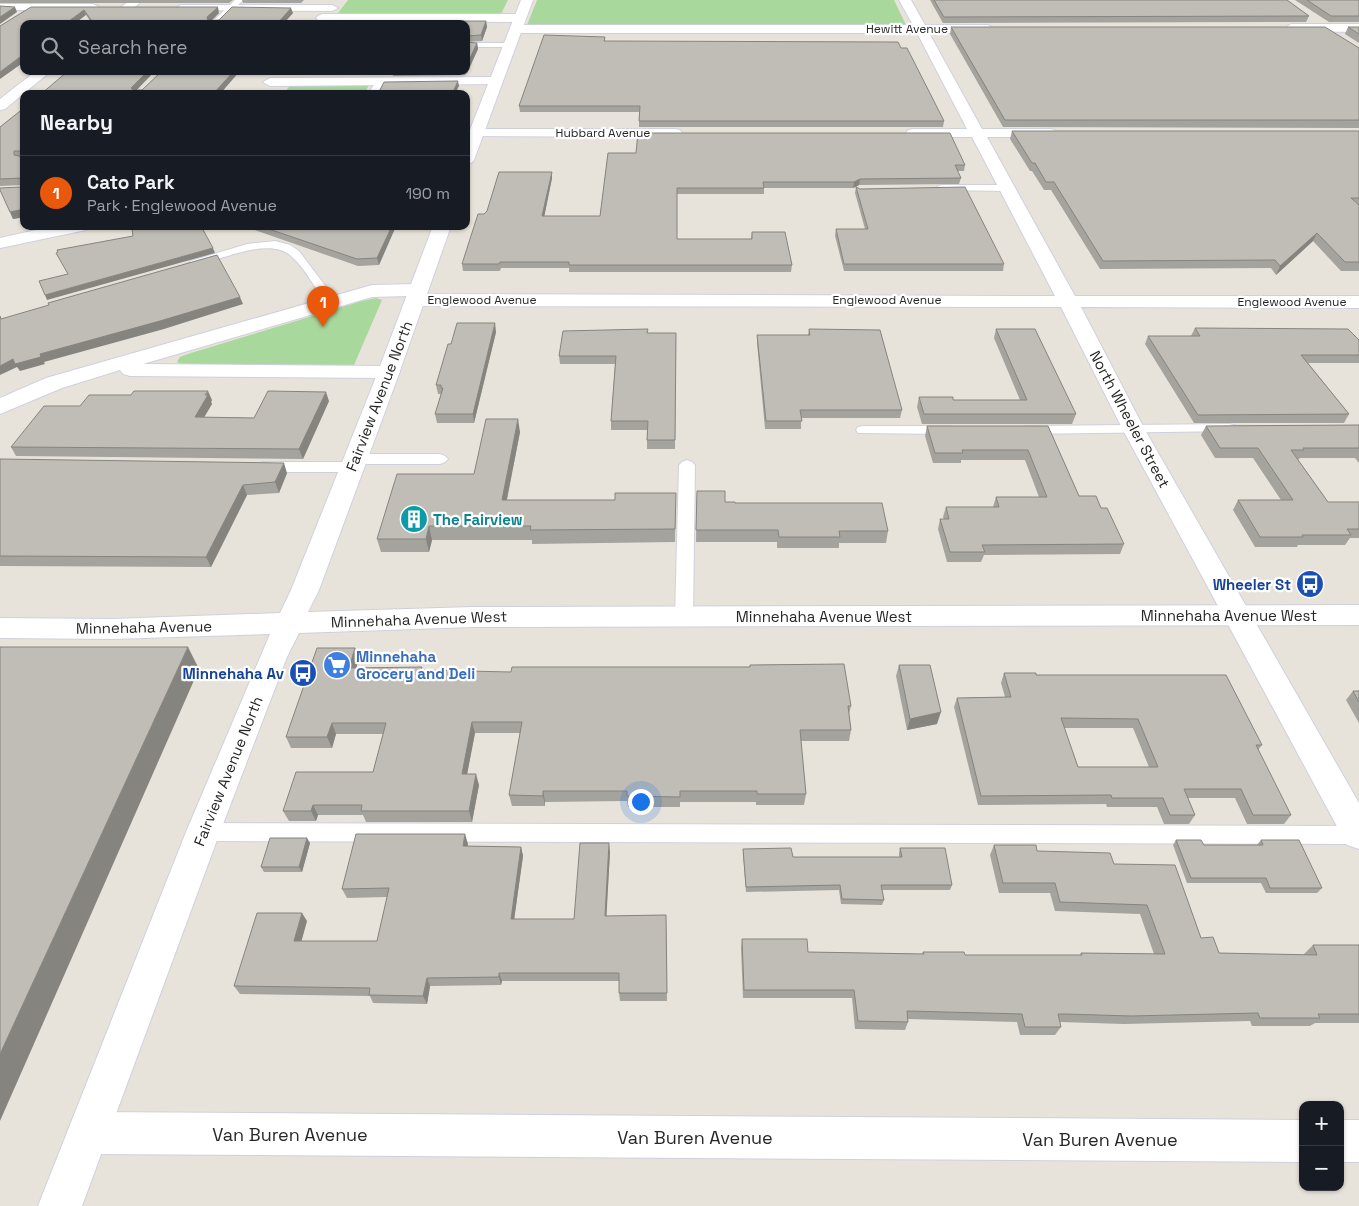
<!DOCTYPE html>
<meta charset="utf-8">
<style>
:root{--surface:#171b24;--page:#242831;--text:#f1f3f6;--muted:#9ea1a6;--line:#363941;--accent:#ea580c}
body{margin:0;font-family:"Space Grotesk",sans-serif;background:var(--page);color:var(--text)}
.controls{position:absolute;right:15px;bottom:15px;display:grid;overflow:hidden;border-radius:10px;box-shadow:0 1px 4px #0004}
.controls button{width:45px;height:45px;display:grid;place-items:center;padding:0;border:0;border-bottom:1px solid var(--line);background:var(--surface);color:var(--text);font:25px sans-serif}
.you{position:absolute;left:640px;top:801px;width:18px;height:18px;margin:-12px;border:4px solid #fff;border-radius:50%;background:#1a73e8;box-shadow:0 0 0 8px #1a73e833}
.badge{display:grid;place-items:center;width:32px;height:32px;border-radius:50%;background:var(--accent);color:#fff;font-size:16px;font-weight:700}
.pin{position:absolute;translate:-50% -41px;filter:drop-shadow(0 1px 2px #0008)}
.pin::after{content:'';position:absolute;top:26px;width:18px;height:15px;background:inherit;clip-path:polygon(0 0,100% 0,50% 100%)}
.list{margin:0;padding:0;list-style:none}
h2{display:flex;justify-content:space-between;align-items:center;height:65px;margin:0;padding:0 20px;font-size:21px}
h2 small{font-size:16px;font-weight:400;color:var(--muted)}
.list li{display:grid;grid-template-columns:32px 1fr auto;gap:15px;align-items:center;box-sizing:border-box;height:75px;padding:0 20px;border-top:1px solid var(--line)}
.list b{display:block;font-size:19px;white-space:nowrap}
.list p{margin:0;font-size:16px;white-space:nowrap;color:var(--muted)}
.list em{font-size:16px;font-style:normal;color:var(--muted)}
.icon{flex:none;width:28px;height:28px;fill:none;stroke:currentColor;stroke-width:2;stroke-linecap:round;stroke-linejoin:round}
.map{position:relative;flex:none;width:1359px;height:1206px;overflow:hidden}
.search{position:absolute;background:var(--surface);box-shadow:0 1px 4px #0004;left:20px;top:20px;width:450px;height:55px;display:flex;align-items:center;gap:12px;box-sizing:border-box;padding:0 18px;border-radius:10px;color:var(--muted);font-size:19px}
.panel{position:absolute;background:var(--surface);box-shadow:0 1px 4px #0004;left:20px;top:90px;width:450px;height:140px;border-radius:10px}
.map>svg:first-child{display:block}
.green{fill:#a9d89c}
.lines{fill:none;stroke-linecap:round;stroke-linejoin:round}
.service-casing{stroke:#cfd0de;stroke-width:2}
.minor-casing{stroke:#cfd0de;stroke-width:2}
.tertiary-casing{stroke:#cfd0de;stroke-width:2}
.service{fill:#fff;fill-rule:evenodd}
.minor{fill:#fff;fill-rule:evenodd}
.tertiary{fill:#fff;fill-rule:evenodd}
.wall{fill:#a5a39d;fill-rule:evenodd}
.shaded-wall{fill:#86847f}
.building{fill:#c0bdb6;stroke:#86847f;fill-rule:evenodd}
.labels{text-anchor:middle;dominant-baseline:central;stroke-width:4.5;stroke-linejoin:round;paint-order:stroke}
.far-street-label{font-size:12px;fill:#272727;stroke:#fff}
.street-label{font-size:15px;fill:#272727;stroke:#fff}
.culture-label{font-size:15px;font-weight:bold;fill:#0d838f;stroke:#fff;text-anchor:start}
.transit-label{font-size:15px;font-weight:bold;fill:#164399;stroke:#fff;text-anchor:end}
.shop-label{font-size:15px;font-weight:bold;fill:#366cbe;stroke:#fff;text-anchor:start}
.near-street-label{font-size:18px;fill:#272727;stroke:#fff}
</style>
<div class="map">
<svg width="1359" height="1206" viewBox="0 0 1359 1206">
<rect width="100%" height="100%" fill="#e8e3da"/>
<!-- green -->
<path class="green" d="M 348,0 L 508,0 L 500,16 L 339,15 L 338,13 Z
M 537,0 L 894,0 L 906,25 L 527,25 Z
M 290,85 L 369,85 L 364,94 L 284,94 Z
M 376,298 L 382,300 L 354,365 L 181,364 L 177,362 L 180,357 L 191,353 L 362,301 Z"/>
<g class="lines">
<!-- service casing -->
<g class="service-casing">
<path id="service" d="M 235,0 L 243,0 L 219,24 L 210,24 Z
M 466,43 L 510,43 L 514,45 L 510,47 L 466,47 Z
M 380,79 L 384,82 L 377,94 L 368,94 L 377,80 Z
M 942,185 L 1007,185 L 1012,188 L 1007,191 L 938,190 L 937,188 L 938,186 Z
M 275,241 L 290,245 L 299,251 L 338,303 L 336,306 L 328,306 C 316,290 306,269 291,256 C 270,236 220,260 195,266 L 189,263 L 191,261 L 247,244 Z
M 1229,424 L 1234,425 L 1236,428 L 1234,431 L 1027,434 L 1022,433 L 1020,430 L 1022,427 L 1027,426 Z
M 863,426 L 949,426 L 954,427 L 956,430 L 954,433 L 949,434 L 858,433 L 856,430 L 858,427 Z
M 354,454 L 440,454 L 445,456 L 448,459 L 445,462 L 440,464 L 356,464 L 359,467 L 356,470 L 351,472 L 263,472 L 258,470 L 255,467 L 258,464 L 263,462 L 349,462 L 346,459 L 349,456 Z
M 687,460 L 692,462 L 695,465 L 693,617 L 690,622 L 684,623 L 678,622 L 675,617 L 679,465 L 682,462 Z
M 203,823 L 1359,826 L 1359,844 L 203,841 L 195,839 L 192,832 L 195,825 Z"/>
</g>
<!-- minor casing -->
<g class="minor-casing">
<path id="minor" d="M 130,0 L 143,0 L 115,24 L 101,24 Z
M 899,0 L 911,0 L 925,25 L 988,25 L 994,29 L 988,33 L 929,33 L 982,129 L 1050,129 L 1055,130 L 1057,133 L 1055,136 L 1050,137 L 987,137 L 1075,296 L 1359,296 L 1359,308 L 1081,307 L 1145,430 L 1359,803 L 1359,849 L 1347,845 L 1123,430 L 1061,307 L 415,306 L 408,304 L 405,300 L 408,296 L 372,297 L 143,364 L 389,366 L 397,367 L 400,372 L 397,377 L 389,378 L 130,376 L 123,374 L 120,370 L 62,388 L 0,414 L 0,398 L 46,378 L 372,285 L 418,284 L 425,286 L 428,290 L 424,294 L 1055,296 L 972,137 L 913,137 L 908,136 L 906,133 L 908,130 L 913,129 L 967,129 L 917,33 L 516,33 L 510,29 L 516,25 L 913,25 Z
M 0,4 L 93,4 L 99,7 L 93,10 L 0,10 Z
M 181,5 L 332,5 L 338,8 L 332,11 L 177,10 L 175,8 Z
M 322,14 L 519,14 L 525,18 L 519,22 L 318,20 L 316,18 L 318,16 Z
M 1291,24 L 1359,24 L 1359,32 L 1287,31 L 1285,28 Z
M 36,71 L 51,71 L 5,109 L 0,110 L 0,99 Z
M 496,77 L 501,78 L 503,81 L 501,84 L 270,86 L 263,82 L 270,78 Z
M 477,129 L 675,129 L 680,130 L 682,133 L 680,136 L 675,137 L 472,136 L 470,133 L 472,130 Z
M 54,226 L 88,226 L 86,230 L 0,248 L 0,238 Z
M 88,1112 L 1303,1120 L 1303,1162 L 88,1154 L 73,1148 L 67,1133 L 73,1118 Z
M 1340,1120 L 1359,1120 L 1359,1162 L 1340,1162 Z"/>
</g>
<!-- tertiary casing -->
<g class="tertiary-casing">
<path id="tertiary" d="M 521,0 L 533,0 L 474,160 L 471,163 L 466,165 L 466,140 Z
M 433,226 L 451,226 L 396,382 L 319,590 L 308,612 L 473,607 L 1359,605 L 1359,625 L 473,627 L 299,633 L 287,657 L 220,832 L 82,1206 L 38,1206 L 186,832 L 270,634 L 112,639 L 0,638 L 0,618 L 112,619 L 280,613 L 291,590 L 374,382 Z"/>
</g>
<!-- service -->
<use href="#service" class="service"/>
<!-- minor -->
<use href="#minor" class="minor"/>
<!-- tertiary -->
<use href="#tertiary" class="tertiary"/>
</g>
<!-- wall -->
<path class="wall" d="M 0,0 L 233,0 L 229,3 L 0,3 Z
M 242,0 L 304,0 L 301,3 L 243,3 Z
M 930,0 L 1287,0 L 1309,16 L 1306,22 L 943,23 Z
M 1295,0 L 1359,0 L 1359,22 L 1329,22 Z
M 31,7 L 219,13 L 211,21 L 293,13 L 283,24 L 92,24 L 86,15 Z
M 486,21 L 487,27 L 482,41 L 466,42 L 466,24 Z
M 951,27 L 1359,48 L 1359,128 L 1003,127 L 950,34 Z
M 1348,27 L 1359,27 L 1359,43 L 1345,34 Z
M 605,37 L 605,41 L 901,48 L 944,121 L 943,127 L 639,127 L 639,112 L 520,112 L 519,106 Z
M 477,43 L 478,49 L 467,73 L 464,75 L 393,76 L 392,72 L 315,71 L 466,71 Z
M 24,108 L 24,217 L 13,219 L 10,212 L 23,185 L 0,186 L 0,127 Z
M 1012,131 L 1359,131 L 1359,271 L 1341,271 L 1313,241 L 1276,275 L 1271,268 L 1100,269 L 1051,190 L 1044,190 L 1032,171 L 1030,171 L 1010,139 Z
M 608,153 L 965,165 L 964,171 L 957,171 L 961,178 L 959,184 L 859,185 L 856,187 L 1004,264 L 1003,271 L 844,271 L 835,236 L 836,229 L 865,229 L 855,193 L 856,187 L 853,188 L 764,188 L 764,194 L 677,194 L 677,239 L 751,239 L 752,232 L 792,265 L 791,272 L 569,272 L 569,268 L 501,268 L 500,271 L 463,271 L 462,264 L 484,214 L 487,211 L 552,172 L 552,178 L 544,216 L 600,216 Z
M 243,226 L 396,226 L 379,265 L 358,266 Z
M 1195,328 L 1359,340 L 1359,363 L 1308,363 L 1349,414 L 1344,423 L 1194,423 L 1145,344 L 1148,336 L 1191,336 Z
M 809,329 L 902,410 L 900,418 L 801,418 L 801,429 L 765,429 L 757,343 L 757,335 L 808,335 Z
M 996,329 L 1076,414 L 1072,424 L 922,424 L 917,407 L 919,397 L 953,400 L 1020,400 L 994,338 Z
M 496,332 L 474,423 L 437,423 L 435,414 L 441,394 L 438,394 L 436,385 L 451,344 Z
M 648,333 L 676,333 L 675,449 L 647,449 L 647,430 L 611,430 L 611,421 L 615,364 L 560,364 L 559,356 Z
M 212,400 L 211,402 L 212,404 L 204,417 L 254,418 L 329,401 L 303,459 L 16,456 L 11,447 L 80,406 Z
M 1359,425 L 1359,463 L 1355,458 L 1300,458 L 1298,460 L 1328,502 L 1359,502 L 1359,538 L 1350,538 L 1345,545 L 1298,545 L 1297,547 L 1255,547 L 1233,510 L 1238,500 L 1281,500 L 1253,458 L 1215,458 L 1201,435 L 1206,426 Z
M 927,426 L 1048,426 L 1079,496 L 1101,508 L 1124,544 L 1120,554 L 984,555 L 981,562 L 947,562 L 938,529 L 940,519 L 944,519 L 943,517 L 946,507 L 993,507 L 996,497 L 1039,497 L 1025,460 L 961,460 L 961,463 L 933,463 L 925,436 Z
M 520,432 L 507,500 L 615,500 L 676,493 L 675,542 L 532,544 L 532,540 L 432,540 L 429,552 L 381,552 L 377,539 L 474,474 Z
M 0,459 L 287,473 L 279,493 L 247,495 L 211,567 L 0,566 Z
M 697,491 L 725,502 L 888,531 L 886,543 L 839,543 L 839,548 L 777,548 L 777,542 L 696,542 Z
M 355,648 L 359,659 L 356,667 L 423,670 L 851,706 L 849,714 L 851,730 L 849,741 L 801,741 L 806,794 L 804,805 L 756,805 L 756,802 L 680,802 L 680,807 L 628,807 L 627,801 L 545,802 L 545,806 L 512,806 L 509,795 L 520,733 L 475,733 L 467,774 L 479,785 L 472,822 L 366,822 L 363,815 L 318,815 L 316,821 L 289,821 L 283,811 L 373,772 L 383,734 L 336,734 L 332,748 L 291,748 L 286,737 Z
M 899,665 L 937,724 L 907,730 L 896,676 Z
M 1004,673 L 1036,675 L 1262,745 L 1258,750 L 1291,815 L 1284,824 L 1247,824 L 1235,798 L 1188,798 L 1195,815 L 1189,824 L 1164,824 L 1157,807 L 1107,807 L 1106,804 L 978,805 L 954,707 L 957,698 L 1005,697 L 1001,683 ZM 1064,728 L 1133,728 L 1149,767 L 1078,767 Z
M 1353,691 L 1359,691 L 1359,723 L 1346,700 Z
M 1176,840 L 1204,845 L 1257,845 L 1261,840 L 1322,888 L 1317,893 L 1266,893 L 1261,883 L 1187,883 L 1173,845 Z
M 310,843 L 302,872 L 264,872 L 261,867 Z
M 468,844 L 468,846 L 521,847 L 523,856 L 514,919 L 574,919 L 610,852 L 606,916 L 666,915 L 667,1001 L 620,1001 L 619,993 L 619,981 L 502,981 L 501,985 L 430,986 L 427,1004 L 373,1003 L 370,996 L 240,994 L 234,986 L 307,921 L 301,941 L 377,941 L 387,897 L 347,898 L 342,889 Z
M 994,845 L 1037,851 L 1114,864 L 1219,953 L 1304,955 L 1304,954 L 1313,945 L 1359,945 L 1359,1023 L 1315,1023 L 1310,1026 L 1252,1026 L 1250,1021 L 1124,1024 L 1060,1022 L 1061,1027 L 1055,1035 L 1020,1035 L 1017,1022 L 908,1019 L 908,1022 L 905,1030 L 855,1029 L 852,998 L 743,998 L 741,948 L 742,939 L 808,952 L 922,954 L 923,952 L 965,955 L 1080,955 L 1081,953 L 1154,954 L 1140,914 L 1055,911 L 1050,893 L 999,893 L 990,855 Z
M 900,848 L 952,885 L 950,890 L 882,890 L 884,900 L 882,905 L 841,904 L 839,890 L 746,892 L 743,854 L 743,849 L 793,857 L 899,857 L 899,853 Z"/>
<!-- shaded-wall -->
<path class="shaded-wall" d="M 15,7 L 17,12 L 0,24 L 0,17 Z
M 218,7 L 219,13 L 209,23 L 207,17 Z
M 291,8 L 293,13 L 283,24 L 277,24 Z
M 84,10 L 86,15 L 74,24 L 65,24 Z
M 486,21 L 487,27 L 482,41 L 481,35 Z
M 477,43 L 478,49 L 467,73 L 464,75 L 463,71 L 466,71 L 466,67 Z
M 24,54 L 24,62 L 0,79 L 0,72 Z
M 148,71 L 155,71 L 133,94 L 131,88 Z
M 234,71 L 240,71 L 220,94 L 213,94 Z
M 458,81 L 459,86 L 455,94 L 452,94 Z
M 552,172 L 552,178 L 543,223 L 542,216 Z
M 860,179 L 859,185 L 853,188 L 854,182 Z
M 24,209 L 24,217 L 13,219 L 10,212 Z
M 392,226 L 396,226 L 379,265 L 377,258 Z
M 1317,233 L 1313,241 L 1276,275 L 1280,266 Z
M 213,248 L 215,253 L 47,300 L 45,295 Z
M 240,297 L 243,304 L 164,329 L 44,362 L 45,364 L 20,371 L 17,367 L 0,375 L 0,366 L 13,359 L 40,354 Z
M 495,323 L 496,332 L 474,423 L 473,414 Z
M 208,391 L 212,400 L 211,402 L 212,404 L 199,426 L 195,417 Z
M 326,392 L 329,401 L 303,459 L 299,449 Z
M 518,419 L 520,432 L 504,513 L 502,500 Z
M 284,463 L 287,473 L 279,493 L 275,482 Z
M 243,485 L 247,495 L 211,567 L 206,557 Z
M 429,526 L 432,540 L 429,552 L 426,539 Z
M 188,647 L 199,669 L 0,1121 L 0,1054 Z
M 355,648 L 359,659 L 353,679 L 349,668 Z
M 941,712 L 937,724 L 907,730 L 910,719 Z
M 472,722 L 475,733 L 465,785 L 462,774 Z
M 332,723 L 336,734 L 332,748 L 327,737 Z
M 476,774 L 479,785 L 472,822 L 469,811 Z
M 543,791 L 545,802 L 545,806 L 543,796 Z
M 313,805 L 318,815 L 316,821 L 311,811 Z
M 465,834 L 468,844 L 466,856 L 463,846 Z
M 307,838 L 310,843 L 302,872 L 299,867 Z
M 609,843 L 610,852 L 606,925 L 605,916 Z
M 521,847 L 523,856 L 513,928 L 511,919 Z
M 302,913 L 307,921 L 299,950 L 294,941 Z
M 499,973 L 502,981 L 501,985 L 499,977 Z
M 427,978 L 430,986 L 427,1004 L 423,996 Z"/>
<!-- building -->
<path class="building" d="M 934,0 L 1287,0 L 1309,16 L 944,17 Z
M 1307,0 L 1359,0 L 1359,16 L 1331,16 Z
M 0,6 L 15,7 L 0,17 Z
M 31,7 L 218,7 L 207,17 L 208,21 L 219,20 L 232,7 L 291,8 L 277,24 L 94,24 L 84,10 L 65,24 L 24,24 L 24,54 L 0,72 L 0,26 Z
M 445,21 L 486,21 L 481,35 L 466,36 L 466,24 L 444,24 Z
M 951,27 L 1325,27 L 1359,48 L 1359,120 L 1005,120 Z
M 1348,27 L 1359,27 L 1359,34 Z
M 544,35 L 605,37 L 604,41 L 898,42 L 901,48 L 907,48 L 944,121 L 639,121 L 640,106 L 519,106 Z
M 466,42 L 477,43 L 466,67 Z
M 68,71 L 148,71 L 131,88 L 133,90 L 142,90 L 162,71 L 234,71 L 213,94 L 41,94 Z
M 458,81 L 452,94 L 378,94 L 384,82 Z
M 24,108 L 24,151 L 14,151 L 14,155 L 24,157 L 24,209 L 10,212 L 0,190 L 0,188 L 21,187 L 23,186 L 22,178 L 0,179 L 0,127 Z
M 1012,131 L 1359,131 L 1359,198 L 1351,198 L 1359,205 L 1359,262 L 1345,262 L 1317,233 L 1280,266 L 1275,260 L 1103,261 L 1054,182 L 1046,182 L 1035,163 L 1032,163 Z
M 638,133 L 950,133 L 965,165 L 955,165 L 961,178 L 860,179 L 854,182 L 763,182 L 764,188 L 677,188 L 677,239 L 752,239 L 752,232 L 785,232 L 792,265 L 569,265 L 569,262 L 500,262 L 499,264 L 462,264 L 478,214 L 484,214 L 487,211 L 499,172 L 552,172 L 542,216 L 600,216 L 608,153 L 636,153 Z
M 856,187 L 860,189 L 965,187 L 1004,264 L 844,264 L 836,229 L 868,229 Z
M 142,226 L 201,226 L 213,248 L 45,295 L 39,281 L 68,274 L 56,253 L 58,252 L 57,250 L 133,236 L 132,229 Z
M 260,226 L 392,226 L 377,258 L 357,259 Z
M 217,255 L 240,297 L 160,321 L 40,354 L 41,357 L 15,364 L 13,359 L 0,366 L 0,316 L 1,319 L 49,305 L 48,303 Z
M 457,323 L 495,323 L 473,414 L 435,414 L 443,388 L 441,388 L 441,385 L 436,385 L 448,344 L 451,344 Z
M 1195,328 L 1348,329 L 1359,340 L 1359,355 L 1301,355 L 1349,414 L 1198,415 L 1148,336 L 1200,336 Z
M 648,329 L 647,333 L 676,333 L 675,440 L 647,440 L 648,421 L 611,421 L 616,356 L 559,356 L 563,331 Z
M 809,329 L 880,330 L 902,410 L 800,410 L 802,421 L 766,421 L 757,335 L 810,335 Z
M 996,329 L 1035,329 L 1076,414 L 924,414 L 919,397 L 953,397 L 953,400 L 1027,400 Z
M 134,391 L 208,391 L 205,395 L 208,395 L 195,417 L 254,418 L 268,391 L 326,392 L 299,449 L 11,447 L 44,406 L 80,406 L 89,395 L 131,395 Z
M 486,419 L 518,419 L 502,500 L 615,500 L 615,493 L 676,493 L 675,529 L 530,530 L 531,526 L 429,526 L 426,539 L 377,539 L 397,474 L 474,474 Z
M 1359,425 L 1359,448 L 1303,448 L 1304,450 L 1291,450 L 1328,502 L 1359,502 L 1359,529 L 1347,529 L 1351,535 L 1302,535 L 1303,537 L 1260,537 L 1238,500 L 1293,500 L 1258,448 L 1220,448 L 1206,426 Z
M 927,426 L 1048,426 L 1079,496 L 1096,496 L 1101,508 L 1107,508 L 1124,544 L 982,545 L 985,552 L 950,552 L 940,519 L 949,519 L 946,507 L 999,507 L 996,497 L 1047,497 L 1028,450 L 962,450 L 963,453 L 935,453 Z
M 0,459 L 284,463 L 275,482 L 243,485 L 206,557 L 0,556 Z
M 697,491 L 725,491 L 725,502 L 735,502 L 735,503 L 882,503 L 888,531 L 839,531 L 840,537 L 779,537 L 778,530 L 696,530 Z
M 0,647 L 188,647 L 0,1054 Z
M 317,648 L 355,648 L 349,668 L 422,667 L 421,670 L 511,672 L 512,667 L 750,667 L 750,665 L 844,664 L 851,706 L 848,706 L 851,730 L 800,730 L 806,794 L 757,794 L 757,791 L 680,791 L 680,797 L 627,796 L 627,791 L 543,791 L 543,796 L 509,795 L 522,722 L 472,722 L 462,774 L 476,774 L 469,811 L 361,811 L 362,805 L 313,805 L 311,811 L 283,811 L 296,772 L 373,772 L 386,723 L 332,723 L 327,737 L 286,737 Z
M 899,665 L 930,665 L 941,712 L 910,719 Z
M 1004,673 L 1036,673 L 1036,675 L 1226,675 L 1262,745 L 1256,745 L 1291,815 L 1253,815 L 1241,789 L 1184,789 L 1195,815 L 1170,815 L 1163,798 L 1112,798 L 1111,795 L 981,796 L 957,698 L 1011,697 ZM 1061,718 L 1138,719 L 1158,767 L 1078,767 Z
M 1353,691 L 1359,691 L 1359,702 Z
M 356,834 L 465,834 L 463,846 L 521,847 L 511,919 L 574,919 L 580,843 L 609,843 L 605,916 L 666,915 L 667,993 L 619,993 L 619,973 L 499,973 L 499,977 L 427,978 L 423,996 L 369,995 L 370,988 L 234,986 L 257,913 L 302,913 L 294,941 L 377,941 L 389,888 L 342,889 Z
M 270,838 L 307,838 L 299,867 L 261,867 Z
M 1176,840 L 1201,840 L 1204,845 L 1263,845 L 1261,840 L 1299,840 L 1322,888 L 1270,888 L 1266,878 L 1191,878 Z
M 994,845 L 1036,845 L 1037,851 L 1110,853 L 1114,864 L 1175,865 L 1201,938 L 1213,937 L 1219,953 L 1317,955 L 1313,945 L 1359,945 L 1359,1014 L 1318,1014 L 1320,1018 L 1260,1018 L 1258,1013 L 1131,1016 L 1065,1014 L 1058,1014 L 1061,1027 L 1025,1027 L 1022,1014 L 907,1011 L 908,1022 L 858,1021 L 854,990 L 744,990 L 742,939 L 807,939 L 808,952 L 924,954 L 923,952 L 964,952 L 965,955 L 1082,955 L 1081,953 L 1165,954 L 1147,905 L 1060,902 L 1055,883 L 1003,883 Z
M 791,848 L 793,857 L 902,857 L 900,848 L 945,848 L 952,885 L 881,885 L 884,900 L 842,899 L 840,885 L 746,887 L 743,849 Z"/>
<!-- icons -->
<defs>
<g id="building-disc" transform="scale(1.4375)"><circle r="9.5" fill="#0f9aa8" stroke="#fff"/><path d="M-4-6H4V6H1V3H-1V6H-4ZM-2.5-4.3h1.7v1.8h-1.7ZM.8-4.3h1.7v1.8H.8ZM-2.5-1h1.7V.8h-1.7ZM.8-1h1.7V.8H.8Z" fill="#fff"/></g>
<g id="bus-disc" transform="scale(1.4375)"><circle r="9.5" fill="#1a4fb4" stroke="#fff"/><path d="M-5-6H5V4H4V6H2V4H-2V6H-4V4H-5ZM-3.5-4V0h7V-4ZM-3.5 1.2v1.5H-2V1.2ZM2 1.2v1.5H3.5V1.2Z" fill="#fff"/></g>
<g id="supermarket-disc" transform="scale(1.4375)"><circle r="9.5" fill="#3f7fe0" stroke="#fff"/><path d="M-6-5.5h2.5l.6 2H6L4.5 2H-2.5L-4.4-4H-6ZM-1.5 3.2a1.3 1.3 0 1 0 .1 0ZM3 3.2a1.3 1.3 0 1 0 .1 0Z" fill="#fff"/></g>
</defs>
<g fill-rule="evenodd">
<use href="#building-disc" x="414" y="519"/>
<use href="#bus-disc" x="1310" y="584"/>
<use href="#supermarket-disc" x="337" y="665"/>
<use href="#bus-disc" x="303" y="673"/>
</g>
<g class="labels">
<!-- far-street labels -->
<g class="far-street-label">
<text x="907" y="29">Hewitt Avenue</text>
<text x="603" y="133">Hubbard Avenue</text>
<text x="482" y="300">Englewood Avenue</text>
<text x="887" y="300">Englewood Avenue</text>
<text x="1292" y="302">Englewood Avenue</text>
</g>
<!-- street labels -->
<g class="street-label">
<text transform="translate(379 396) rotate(-69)">Fairview Avenue North</text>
<text transform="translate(1130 419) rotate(62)">North Wheeler Street</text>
<text x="1229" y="615">Minnehaha Avenue West</text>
<text x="824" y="616">Minnehaha Avenue West</text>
<text transform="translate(419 619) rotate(-2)">Minnehaha Avenue West</text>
<text transform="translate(144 627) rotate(-1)">Minnehaha Avenue</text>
<text transform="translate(228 771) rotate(-68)">Fairview Avenue North</text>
</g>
<!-- culture labels -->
<g class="culture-label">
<text x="433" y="519">The Fairview</text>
</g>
<!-- transit labels -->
<g class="transit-label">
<text x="1291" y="584">Wheeler St</text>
<text x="284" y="673">Minnehaha Av</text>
</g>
<!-- shop labels -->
<g class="shop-label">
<text x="356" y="656">Minnehaha<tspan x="356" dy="17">Grocery and Deli</tspan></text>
</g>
<!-- near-street labels -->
<g class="near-street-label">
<text x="290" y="1134">Van Buren Avenue</text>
<text x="695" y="1137">Van Buren Avenue</text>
<text x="1100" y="1139">Van Buren Avenue</text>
</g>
</g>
</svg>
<div class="controls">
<button>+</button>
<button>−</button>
</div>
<div class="you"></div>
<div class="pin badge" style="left:323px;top:327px">1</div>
<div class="search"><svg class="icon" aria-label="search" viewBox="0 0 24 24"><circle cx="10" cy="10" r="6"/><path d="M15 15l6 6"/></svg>Search here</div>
<section class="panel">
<h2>Nearby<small></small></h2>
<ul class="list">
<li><span class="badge">1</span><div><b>Cato Park</b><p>Park · Englewood Avenue</p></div><em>190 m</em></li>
</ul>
</section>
</div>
